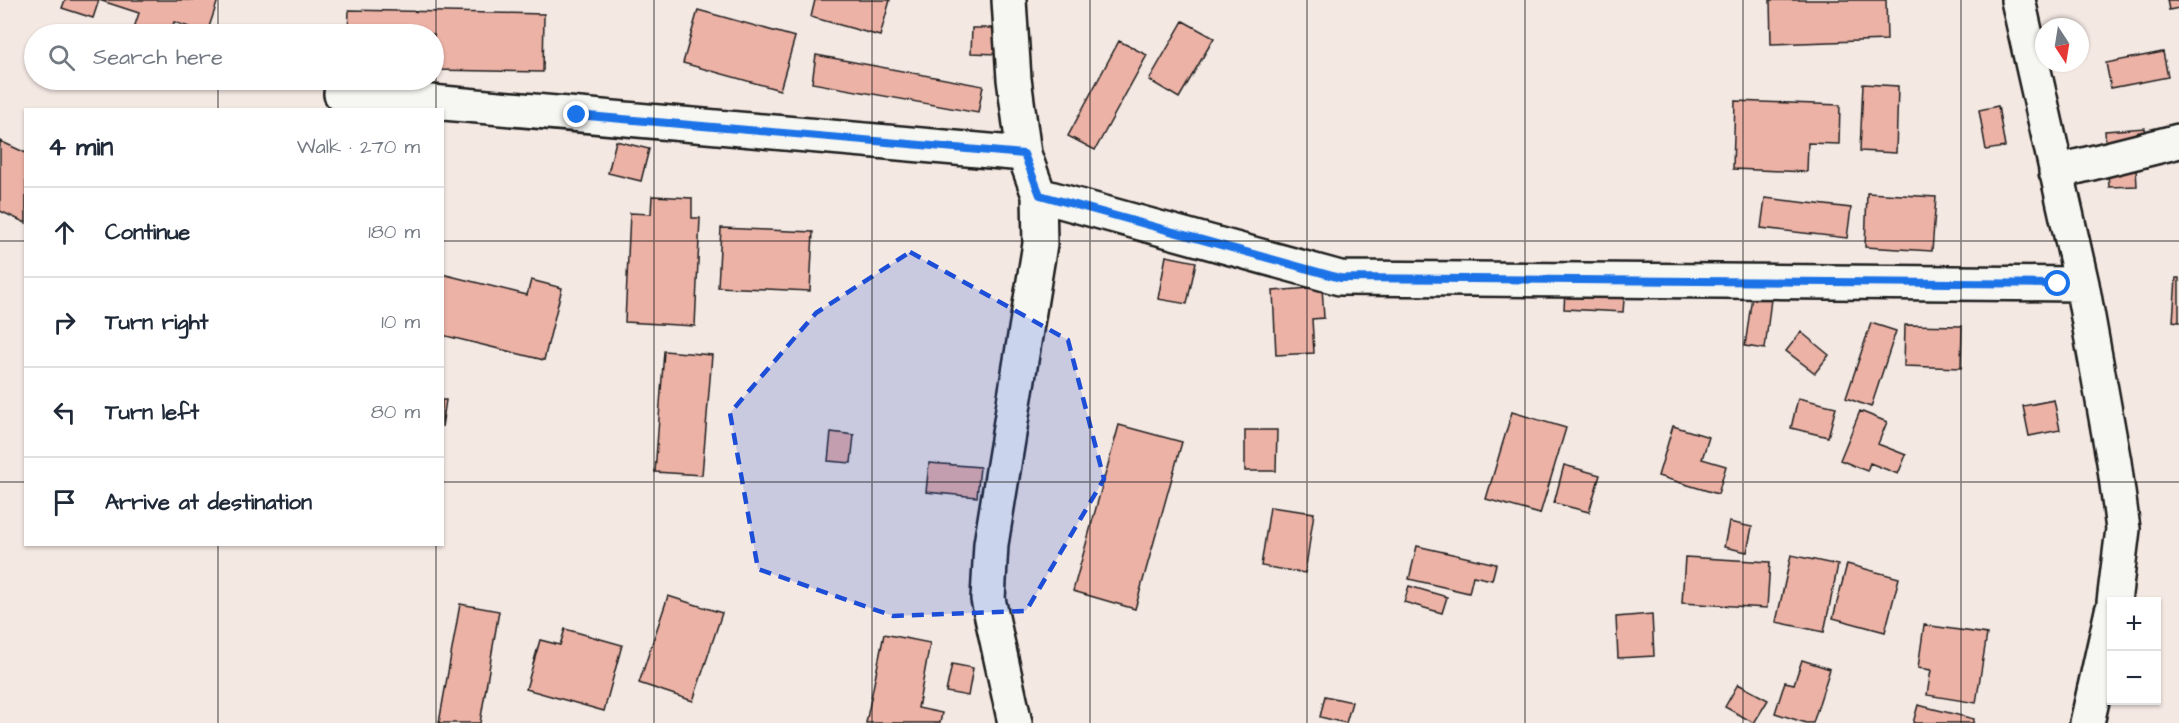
<!DOCTYPE html>
<meta charset="utf-8">
<style>
:root{--surface:#fff;--page:#f2f2f3;--text:#1f2937;--muted:#747a83;--line:#e0e1e3}
body{margin:0;font-family:"Architects Daughter",sans-serif;background:var(--page);color:var(--text)}
.controls{position:absolute;right:18px;bottom:18px;display:grid;overflow:hidden;border-radius:0px;box-shadow:0 2px 4px #0004}
.controls button{width:54px;height:54px;display:grid;place-items:center;padding:0;border:0;border-bottom:2px solid var(--line);background:var(--surface);color:var(--text);font:30px sans-serif}
.compass{position:absolute;left:2035px;top:18px;width:54px;height:54px;border-radius:50%;background:var(--surface);box-shadow:0 2px 4px #0004;rotate:168deg}
.stop{position:absolute;width:18px;height:18px;margin:-14px;border:4px solid #1a73e8;border-radius:50%;background:#fff}
.stop.end{background:#1a73e8;border-color:#fff;box-shadow:0 2px 6px #0008}
.list{margin:0;padding:0;list-style:none}
h2{display:flex;justify-content:space-between;align-items:center;height:78px;margin:0;padding:0 24px;font-size:26px}
h2 small{font-size:20px;font-weight:400;color:var(--muted)}
.list li{display:grid;grid-template-columns:39px 1fr auto;gap:18px;align-items:center;box-sizing:border-box;height:90px;padding:0 24px;border-top:2px solid var(--line)}
.list b{display:block;font-size:22px;white-space:nowrap}
.list em{font-size:20px;font-style:normal;color:var(--muted)}
.icon{flex:none;width:33px;height:33px;fill:none;stroke:currentColor;stroke-width:2;stroke-linecap:round;stroke-linejoin:round}
.map{position:relative;flex:none;width:2179px;height:723px;overflow:hidden}
.search{position:absolute;background:var(--surface);box-shadow:0 2px 4px #0004;left:24px;top:24px;width:420px;height:66px;display:flex;align-items:center;gap:15px;box-sizing:border-box;padding:0 21px;border-radius:33px;color:var(--muted);font-size:22px}
.panel{position:absolute;background:var(--surface);box-shadow:0 2px 4px #0004;left:24px;top:108px;width:420px;height:438px;border-radius:0px}
.map>svg:first-child{display:block}
.building{fill:#ecb2a6;stroke:#1c1c1c;stroke-width:1.5}
.lines{fill:none;stroke-linecap:round;stroke-linejoin:round}
.street-casing{stroke:#1c1c1c;stroke-width:38}
.street{stroke:#f6f6f2;stroke-width:33}
.route{stroke:#1a73e8;stroke-width:8}
.marked{fill:#1d4ed8;fill-opacity:0.2;stroke:#1d4ed8;stroke-width:4.5;stroke-dasharray:12 8;stroke-linejoin:round}
.grid{fill:none;stroke:#1c1c1c;stroke-width:1.5;stroke-opacity:0.55}
</style>
<div class="map">
<svg width="2179" height="723" viewBox="0 0 2179 723">
<rect width="100%" height="100%" fill="#f4e8e3"/>
<filter id="ink" filterUnits="userSpaceOnUse"><feTurbulence type="fractalNoise" baseFrequency=".0167" numOctaves="2"/><feDisplacementMap in="SourceGraphic" scale="12" xChannelSelector="R" yChannelSelector="G"/><feConvolveMatrix kernelMatrix="1 2 1 2 8 2 1 2 1" color-interpolation-filters="sRGB"/></filter>
<g filter="url(#ink)">
<!-- building -->
<path class="building" d="M 65,0 L 218,0 L 207,33 L 174,22 L 170,34 L 143,34 L 133,31 L 139,13 L 99,0 L 93,18 L 62,8 Z
M 815,0 L 890,0 L 880,36 L 811,17 Z
M 1770,0 L 1886,0 L 1887,40 L 1771,44 Z
M 2167,0 L 2179,0 L 2179,8 L 2169,10 Z
M 349,10 L 544,14 L 543,72 L 434,70 L 434,34 L 348,34 Z
M 698,10 L 795,37 L 780,90 L 683,63 Z
M 1183,21 L 1214,38 L 1179,98 L 1149,80 Z
M 972,28 L 998,28 L 997,54 L 971,53 Z
M 1119,41 L 1147,55 L 1095,150 L 1068,136 Z
M 2163,52 L 2168,77 L 2111,88 L 2106,63 Z
M 816,55 L 983,86 L 978,113 L 812,83 Z
M 1863,84 L 1898,86 L 1896,153 L 1860,151 Z
M 1735,101 L 1840,105 L 1839,144 L 1808,143 L 1807,172 L 1733,169 Z
M 1998,106 L 2005,147 L 1986,150 L 1979,110 Z
M 2145,128 L 2148,168 L 2136,169 L 2137,186 L 2109,187 L 2105,131 Z
M 0,141 L 26,153 L 26,223 L 0,211 Z
M 616,141 L 649,149 L 641,181 L 608,173 Z
M 1867,193 L 1936,197 L 1932,251 L 1865,247 Z
M 652,196 L 692,198 L 692,218 L 700,218 L 695,326 L 625,322 L 630,213 L 651,214 Z
M 1765,198 L 1851,208 L 1847,238 L 1761,228 Z
M 721,228 L 813,232 L 810,291 L 718,287 Z
M 1166,256 L 1196,262 L 1187,304 L 1158,299 Z
M 1566,272 L 1626,275 L 1623,312 L 1564,309 Z
M 442,274 L 527,295 L 531,280 L 562,288 L 544,360 L 442,335 Z
M 2176,278 L 2179,278 L 2179,322 L 2173,321 Z
M 1322,287 L 1324,318 L 1312,319 L 1314,353 L 1276,355 L 1273,291 Z
M 1752,296 L 1771,299 L 1765,349 L 1745,346 Z
M 1871,323 L 1896,331 L 1871,407 L 1846,398 Z
M 1905,325 L 1962,326 L 1961,368 L 1904,366 Z
M 1801,332 L 1829,355 L 1815,373 L 1786,351 Z
M 664,351 L 712,355 L 702,475 L 655,472 Z
M 1798,398 L 1836,407 L 1828,437 L 1791,428 Z
M 442,400 L 446,400 L 442,427 Z
M 2054,400 L 2060,430 L 2029,436 L 2023,406 Z
M 1860,411 L 1887,422 L 1878,444 L 1906,455 L 1898,474 L 1870,463 L 1867,471 L 1840,460 Z
M 1512,412 L 1566,428 L 1540,514 L 1486,499 Z
M 1119,425 L 1182,442 L 1135,609 L 1073,591 Z
M 1673,426 L 1709,437 L 1702,459 L 1726,466 L 1718,494 L 1658,476 Z
M 1245,430 L 1277,430 L 1276,471 L 1245,471 Z
M 831,432 L 854,435 L 851,463 L 828,461 Z
M 929,463 L 980,467 L 977,497 L 926,492 Z
M 1564,465 L 1600,475 L 1589,512 L 1554,503 Z
M 1270,507 L 1314,513 L 1305,573 L 1261,566 Z
M 1729,522 L 1752,527 L 1747,552 L 1724,547 Z
M 1417,546 L 1496,564 L 1492,580 L 1473,576 L 1469,593 L 1409,579 Z
M 1791,555 L 1838,565 L 1824,632 L 1776,622 Z
M 1685,557 L 1770,562 L 1767,608 L 1682,603 Z
M 1847,564 L 1899,578 L 1885,632 L 1833,618 Z
M 1409,586 L 1447,597 L 1442,613 L 1404,602 Z
M 668,596 L 722,613 L 693,701 L 639,683 Z
M 460,604 L 499,611 L 480,723 L 439,723 Z
M 1652,614 L 1654,656 L 1618,658 L 1616,617 Z
M 1924,625 L 1987,634 L 1976,703 L 1927,695 L 1931,670 L 1918,668 Z
M 565,629 L 622,645 L 604,711 L 526,689 L 540,640 L 560,645 Z
M 884,634 L 930,643 L 918,708 L 942,713 L 940,723 L 866,723 Z
M 1802,660 L 1830,669 L 1813,723 L 1806,723 L 1775,713 L 1785,682 L 1794,684 Z
M 952,664 L 973,668 L 968,696 L 946,692 Z
M 1738,684 L 1768,700 L 1754,723 L 1725,707 Z
M 1325,696 L 1352,702 L 1346,723 L 1320,717 Z
M 1918,705 L 1974,719 L 1973,723 L 1913,723 Z"/>
<g class="lines">
<!-- street casing -->
<g class="street-casing">
<path id="street" d="M 1009,0 L 1014,79 L 1024,154 L 1039,195 L 1040,244 L 991,544 L 988,599 L 1015,723
M 2018,0 L 2082,284 L 2114,462 L 2123,529 L 2114,602
M 341,94 L 1024,154
M 2056,172 L 2179,141
M 1039,195 L 1340,278 L 2082,284
M 2087,723 L 2112,611"/>
</g>
<!-- street -->
<use href="#street" class="street"/>
</g>
</g>
<g class="lines" filter="url(#ink)">
<!-- route -->
<path class="route" d="M 577,115 L 1024,154 L 1040,195 L 1340,278 L 2058,284"/>
</g>
<!-- marked area -->
<path class="marked" d="M 910,252 L 1068,340 L 1104,479 L 1026,611 L 893,616 L 758,569 L 730,413 L 816,313 Z"/>
<!-- grid -->
<path class="grid" d="M 218,0 L 218,34M 436,0 L 436,110M 654,0 L 654,723M 872,0 L 872,723M 1090,0 L 1090,723M 1307,0 L 1307,723M 1525,0 L 1525,723M 1743,0 L 1743,723M 1961,0 L 1961,723M 218,80 L 218,110M 0,241 L 26,241M 442,241 L 2179,241M 0,482 L 26,482M 442,482 L 2179,482M 218,544 L 218,723M 436,544 L 436,723"/>
</svg>
<div class="controls">
<button>+</button>
<button>−</button>
</div>
<svg class="compass" viewBox="-18 -18 36 36"><path d="M0-13l5 13h-10z" fill="#e53935"/><path d="M0 13l5-13h-10z" fill="#747a83"/></svg>
<div class="stop" style="left:2058px;top:284px"></div>
<div class="stop end" style="left:577px;top:115px"></div>
<div class="search"><svg class="icon" aria-label="search" viewBox="0 0 24 24"><circle cx="10" cy="10" r="6"/><path d="M15 15l6 6"/></svg>Search here</div>
<section class="panel">
<h2>4 min<small>Walk · 270 m</small></h2>
<ul class="list">
<li><svg class="icon" aria-label="ahead" viewBox="0 0 24 24"><path d="M12 20V5M6 11l6-6 6 6"/></svg><div><b>Continue</b></div><em>180 m</em></li>
<li><svg class="icon" aria-label="right" viewBox="0 0 24 24"><path d="M7 20v-9h11M14 6l5 5-5 5"/></svg><div><b>Turn right</b></div><em>10 m</em></li>
<li><svg class="icon" aria-label="left" viewBox="0 0 24 24"><path d="M17 20v-9H6M10 6l-5 5 5 5"/></svg><div><b>Turn left</b></div><em>80 m</em></li>
<li><svg class="icon" aria-label="arrive" viewBox="0 0 24 24"><path d="M6 21V4h12l-3 4 3 4H6"/></svg><div><b>Arrive at destination</b></div></li>
</ul>
</section>
</div>
